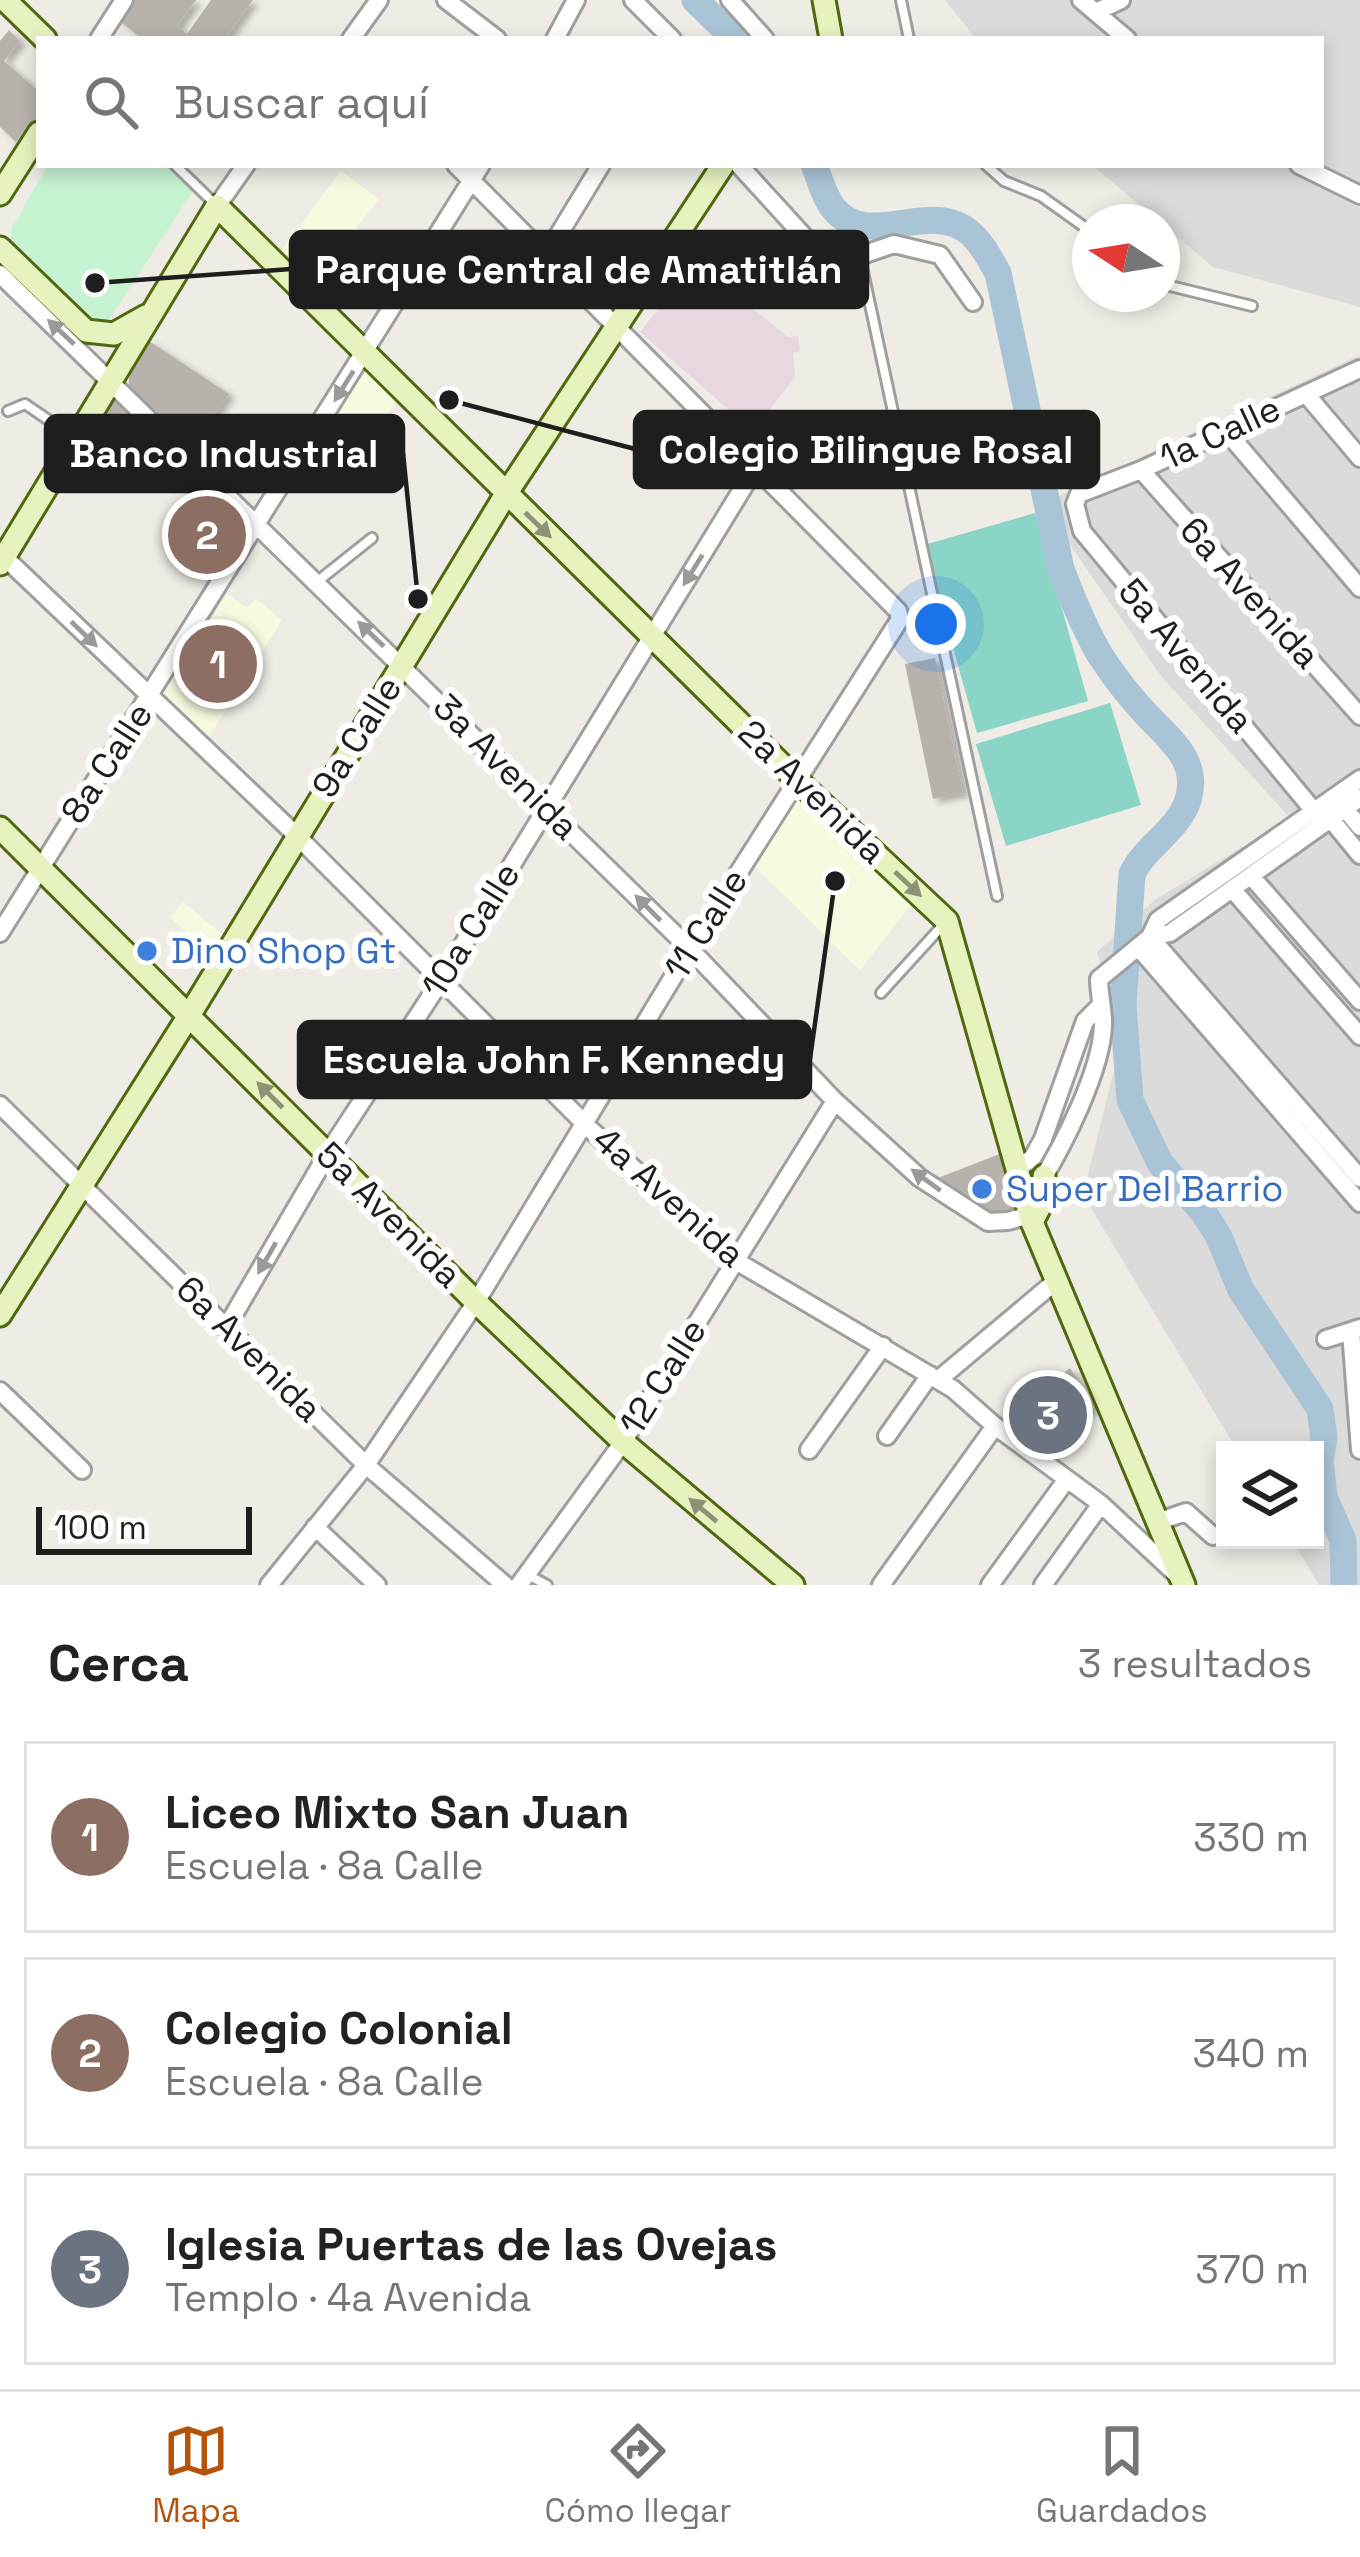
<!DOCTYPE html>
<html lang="es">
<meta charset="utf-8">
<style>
:root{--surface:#fff;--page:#f2f2f2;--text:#222;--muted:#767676;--line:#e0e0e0;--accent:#b45309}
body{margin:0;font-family:"Space Grotesk",sans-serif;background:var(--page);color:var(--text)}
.controls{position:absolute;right:36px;bottom:36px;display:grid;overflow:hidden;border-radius:0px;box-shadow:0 6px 18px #0003}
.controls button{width:108px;height:108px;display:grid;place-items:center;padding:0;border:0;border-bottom:3px solid var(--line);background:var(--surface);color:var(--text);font:60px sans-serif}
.compass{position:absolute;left:1072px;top:204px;width:108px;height:108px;border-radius:50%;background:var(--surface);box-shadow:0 6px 18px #0003;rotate:282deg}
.scale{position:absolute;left:36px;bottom:30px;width:216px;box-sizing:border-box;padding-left:12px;border:6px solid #1e1e1e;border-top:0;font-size:33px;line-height:42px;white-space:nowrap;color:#1e1e1e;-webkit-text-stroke:9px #fff;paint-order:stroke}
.you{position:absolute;left:936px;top:624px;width:42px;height:42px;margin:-30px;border:9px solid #fff;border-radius:50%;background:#1a73e8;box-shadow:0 0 0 18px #1a73e833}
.badge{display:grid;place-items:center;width:78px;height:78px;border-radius:50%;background:var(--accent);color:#fff;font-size:39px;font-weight:700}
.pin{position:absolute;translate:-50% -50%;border:6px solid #fff;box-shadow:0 3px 12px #0006}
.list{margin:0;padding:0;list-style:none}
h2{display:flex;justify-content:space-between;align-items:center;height:156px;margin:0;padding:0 48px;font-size:51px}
h2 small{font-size:39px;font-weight:400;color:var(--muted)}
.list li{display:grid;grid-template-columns:78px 1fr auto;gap:36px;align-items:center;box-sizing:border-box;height:192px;margin:0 24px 24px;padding:0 24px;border:3px solid var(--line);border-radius:0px}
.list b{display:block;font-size:45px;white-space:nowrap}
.list p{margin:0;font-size:39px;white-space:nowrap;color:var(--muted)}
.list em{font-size:39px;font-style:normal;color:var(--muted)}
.icon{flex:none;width:66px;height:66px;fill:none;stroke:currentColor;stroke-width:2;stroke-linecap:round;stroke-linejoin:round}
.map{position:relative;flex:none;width:1360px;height:1585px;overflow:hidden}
.search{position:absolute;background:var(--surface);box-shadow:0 6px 18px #0003;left:36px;right:36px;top:36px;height:132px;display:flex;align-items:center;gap:30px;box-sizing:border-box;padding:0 42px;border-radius:0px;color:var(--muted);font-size:45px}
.sheet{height:804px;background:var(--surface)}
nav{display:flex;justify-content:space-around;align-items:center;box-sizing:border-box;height:168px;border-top:3px solid var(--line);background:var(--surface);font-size:33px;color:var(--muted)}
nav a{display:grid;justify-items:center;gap:6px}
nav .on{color:var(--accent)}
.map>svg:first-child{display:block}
.residential{fill:#dcdbdb}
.industrial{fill:#e6d7e1}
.education{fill:#f6fbe0}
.park{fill:#c6f3d2}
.pitch{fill:#8bd5c6}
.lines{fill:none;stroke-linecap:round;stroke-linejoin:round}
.river{stroke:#aac4d7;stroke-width:27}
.building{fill:#b7b2ab;filter:url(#shadow)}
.lane-casing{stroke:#9f9f9f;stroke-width:14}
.street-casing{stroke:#9f9f9f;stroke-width:22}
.secondary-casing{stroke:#4f6910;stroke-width:27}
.lane{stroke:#fff;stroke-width:8}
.street{stroke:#fff;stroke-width:16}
.secondary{stroke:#e6f3be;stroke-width:21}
.oneway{fill:#9a9a9a}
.oneway2{fill:#8c9376}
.shop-dot{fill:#3f7fe0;stroke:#fff;stroke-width:4.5}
.labels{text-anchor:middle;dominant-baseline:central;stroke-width:12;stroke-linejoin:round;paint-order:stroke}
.street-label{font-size:36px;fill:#1e1e1e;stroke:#fff}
.shop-label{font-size:36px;fill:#366cbe;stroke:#fff;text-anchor:start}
.leader{fill:none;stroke:#1e1e1e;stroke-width:4.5}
.callout-dot{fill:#1e1e1e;stroke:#fff;stroke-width:4.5}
.callout{fill:#1e1e1e;stroke:#1e1e1e;stroke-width:4.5}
.callout-label{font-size:39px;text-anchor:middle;font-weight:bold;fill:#fff}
</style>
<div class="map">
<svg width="1360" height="1585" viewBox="0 0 1360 1585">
<defs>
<filter id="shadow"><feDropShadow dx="6" dy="4" stdDeviation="3" flood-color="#0004"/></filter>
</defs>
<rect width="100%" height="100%" fill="#eeece5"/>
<!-- residential -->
<path class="residential" d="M 945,0 L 1360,0 L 1360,307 L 1213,267 L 1092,165 L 1321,165 L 1321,39 L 976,39 Z
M 1360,355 L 1360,1585 L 1319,1585 L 1292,1540 L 1315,1540 L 1315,1450 L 1237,1450 L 1083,1195 L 1123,1034 L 1097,952 L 1156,899 L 1290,818 L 1161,676 L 1068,542 L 1058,496 Z"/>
<!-- industrial -->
<path class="industrial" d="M 695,262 L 788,337 L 798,336 L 800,351 L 793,353 L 795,377 L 753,431 L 640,332 Z"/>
<!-- education -->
<path class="education" d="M 341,171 L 379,199 L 311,287 L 278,255 Z
M 367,367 L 400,399 L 361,446 L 332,418 Z
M 202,483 L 252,526 L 214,579 L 162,544 Z
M 227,594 L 247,608 L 256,599 L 282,620 L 206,742 L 160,695 Z
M 800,787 L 916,898 L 860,970 L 753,865 Z
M 183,902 L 228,939 L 215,957 L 170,918 Z"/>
<!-- park -->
<path class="park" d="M 48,165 L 166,165 L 193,191 L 106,324 L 99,324 L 11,239 L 11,229 Z"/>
<!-- pitch -->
<path class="pitch" d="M 1035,513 L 1088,701 L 977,733 L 924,545 Z
M 1110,703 L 1141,805 L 1006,846 L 976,744 Z"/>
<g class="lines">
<!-- river -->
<path class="river" d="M 695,0 L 735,39
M 814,165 C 820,179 824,197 834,209 C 869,251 930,198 970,233 C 982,243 990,259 998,273 L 1061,569 C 1072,598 1084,628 1100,655 C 1113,675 1129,696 1146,714 C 1170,740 1200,761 1188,800 C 1178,831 1145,846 1132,874 L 1123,1005 L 1130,1100 L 1160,1163 L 1204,1213 L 1218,1235 L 1241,1290 L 1320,1409 L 1324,1438 L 1320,1461 L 1324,1497 L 1343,1540 L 1344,1585"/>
</g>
<!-- building -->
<path class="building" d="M 127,0 L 196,0 L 177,26 L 187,34 L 211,0 L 253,0 L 225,39 L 142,39 L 115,17 Z
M 9,30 L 20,41 L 4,61 L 36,89 L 39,98 L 39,107 L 16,142 L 0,127 L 0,41 Z
M 149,341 L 229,394 L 192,445 L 128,388 L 130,371 Z
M 113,400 L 156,441 L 128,484 L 84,444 Z
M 935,658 L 963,793 L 933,799 L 905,664 Z
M 1002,1153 L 1015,1201 L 1004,1214 L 985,1214 L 938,1178 Z
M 1070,1368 L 1095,1406 L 1038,1449 L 1001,1424 Z"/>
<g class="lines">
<!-- lane casing -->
<g class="lane-casing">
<path id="lane" d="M 901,0 L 909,39
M 175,165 L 217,206
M 986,165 L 1004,181 L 1041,196 L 1090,231
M 860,258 L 997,896
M 1162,284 L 1252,306
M 8,411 L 25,404 L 72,436
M 318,581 L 372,538
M 881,993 L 942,926
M 528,1575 L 547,1585"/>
</g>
<!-- street casing -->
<g class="street-casing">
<path id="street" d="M 446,0 L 497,39
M 633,0 L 672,39
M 730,0 L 765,39
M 1081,0 L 1127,39
M 1096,12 L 1121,0
M 99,39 L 124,0
M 351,39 L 379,0
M 555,39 L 576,0
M 739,165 L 820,254 L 859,256 L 894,244 L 940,255 L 973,302
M 1299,165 L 1360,195
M 217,206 L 246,165
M 545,257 L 601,165
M 0,274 L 690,949 L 835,1101 L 920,1178 L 988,1222 L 1008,1221 L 1030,1215
M 1306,394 L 1360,458
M 1226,431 L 1360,588
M 1141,470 L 1360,716
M 0,553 L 296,835 L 591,1130 L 736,1261 L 953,1389 L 995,1426 L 1101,1504 L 1177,1575
M 1338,800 L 1360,827
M 1314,811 L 1082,531 L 1075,504 L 1079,494 L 1141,470 L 1360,369
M 1325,812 L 1360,855
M 1251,876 L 1360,1001
M 1232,889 L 1360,1036
M 0,933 L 481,165
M 1150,937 L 1360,1178
M 1150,937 L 1158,920 L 1360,779
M 1138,947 L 1360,1203
M 0,1105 L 366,1465 L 505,1585
M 1017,1170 L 1033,1157 L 1043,1139 L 1085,1021 L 1099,1007
M 1040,1183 C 1064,1144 1101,1071 1103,1026 C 1104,1012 1099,995 1099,979 L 1150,937 L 1170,933 L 1360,798
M 226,1328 L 328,1153 L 440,982 L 754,470
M 1351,1331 L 1360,1450
M 1326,1339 L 1360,1328
M 938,1380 L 1056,1281
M 0,1391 L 82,1470
M 887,1436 L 930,1375
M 809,1450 L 883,1346
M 1157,1522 L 1186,1512 L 1213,1536
M 315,1527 L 377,1585
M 269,1585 L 366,1465 L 476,1302 L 690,949 L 900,619 L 898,611 L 456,165
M 519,1585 L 623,1442 L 835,1101
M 881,1585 L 995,1426
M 990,1585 L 1067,1479
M 1043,1585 L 1101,1504"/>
</g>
<!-- secondary casing -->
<g class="secondary-casing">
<path id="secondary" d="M 5,0 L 45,39
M 824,0 L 831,39
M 0,194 L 39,133
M 0,248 L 86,331 L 114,334 L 146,316
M 0,564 L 217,206 L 798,781 L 947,921 L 1032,1222 L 1184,1585
M 0,828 L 476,1302 L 623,1442 L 793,1585
M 1032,1222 L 1045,1197 L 1044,1176
M 0,1315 L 190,1014 L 506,494 L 723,165"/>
</g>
<!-- lane -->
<use href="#lane" class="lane"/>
<!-- street -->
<use href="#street" class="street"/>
<!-- secondary -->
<use href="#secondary" class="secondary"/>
</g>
<!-- one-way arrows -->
<defs><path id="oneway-solid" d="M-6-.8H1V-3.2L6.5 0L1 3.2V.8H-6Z" transform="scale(3)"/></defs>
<g class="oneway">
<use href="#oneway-solid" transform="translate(61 332) rotate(-137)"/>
<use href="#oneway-solid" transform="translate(344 386) rotate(122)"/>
<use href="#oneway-solid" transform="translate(693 570) rotate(122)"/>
<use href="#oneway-solid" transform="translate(84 634) rotate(44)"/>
<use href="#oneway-solid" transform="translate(371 634) rotate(-136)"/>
<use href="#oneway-solid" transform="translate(648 908) rotate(-135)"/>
<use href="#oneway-solid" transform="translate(926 1180) rotate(-144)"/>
<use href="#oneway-solid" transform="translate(267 1258) rotate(120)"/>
</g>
<g class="oneway2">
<use href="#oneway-solid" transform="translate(538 525) rotate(44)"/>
<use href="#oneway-solid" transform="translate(908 884) rotate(43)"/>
<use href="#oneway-solid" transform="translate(270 1095) rotate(-135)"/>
<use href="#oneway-solid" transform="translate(703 1510) rotate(-140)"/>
</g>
<!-- markers -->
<g class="shop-dot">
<circle cx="147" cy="951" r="12"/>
<circle cx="982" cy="1189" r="12"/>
</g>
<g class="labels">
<!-- street labels -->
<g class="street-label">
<text transform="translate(1220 433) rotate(-25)">1a Calle</text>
<text transform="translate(1250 593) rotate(48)">6a Avenida</text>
<text transform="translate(1186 656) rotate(50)">5a Avenida</text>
<text transform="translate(357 737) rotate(-58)">9a Calle</text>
<text transform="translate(107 763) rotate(-57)">8a Calle</text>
<text transform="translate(506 767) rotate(45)">3a Avenida</text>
<text transform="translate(812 792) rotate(44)">2a Avenida</text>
<text transform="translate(706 924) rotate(-58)">11 Calle</text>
<text transform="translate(471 930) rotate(-58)">10a Calle</text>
<text transform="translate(669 1197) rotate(42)">4a Avenida</text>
<text transform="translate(389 1215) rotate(45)">5a Avenida</text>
<text transform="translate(249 1349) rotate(45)">6a Avenida</text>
<text transform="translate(663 1377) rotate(-58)">12 Calle</text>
</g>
<!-- shop labels -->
<g class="shop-label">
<text x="171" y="951">Dino Shop Gt</text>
<text x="1006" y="1189">Super Del Barrio</text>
</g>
</g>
<!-- callouts -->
<path class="leader" d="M95 283L291 269M449 400L635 449M418 599L403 453M835 881L810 1059"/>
<g class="callout-dot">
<circle cx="95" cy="283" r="12"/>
<circle cx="449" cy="400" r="12"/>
<circle cx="418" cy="599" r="12"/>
<circle cx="835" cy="881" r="12"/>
</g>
<g class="callout">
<rect x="291" y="232" width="576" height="75" rx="12"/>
<rect x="635" y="412" width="463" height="75" rx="12"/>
<rect x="46" y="416" width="357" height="75" rx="12"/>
<rect x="299" y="1022" width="511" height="75" rx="12"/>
</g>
<g class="callout-label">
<text x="579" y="283">Parque Central de Amatitlán</text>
<text x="866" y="463">Colegio Bilingue Rosal</text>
<text x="224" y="467">Banco Industrial</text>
<text x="554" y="1073">Escuela John F. Kennedy</text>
</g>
</svg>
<div class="controls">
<button><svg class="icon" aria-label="layers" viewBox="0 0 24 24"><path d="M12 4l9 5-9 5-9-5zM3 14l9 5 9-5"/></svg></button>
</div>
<svg class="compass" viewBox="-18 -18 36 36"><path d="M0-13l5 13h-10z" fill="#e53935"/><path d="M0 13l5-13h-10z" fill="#767676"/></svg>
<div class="scale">100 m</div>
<div class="you"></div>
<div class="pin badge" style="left:218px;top:664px;background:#8d6e63">1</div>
<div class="pin badge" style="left:207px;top:535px;background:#8d6e63">2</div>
<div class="pin badge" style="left:1048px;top:1415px;background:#6b7280">3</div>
<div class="search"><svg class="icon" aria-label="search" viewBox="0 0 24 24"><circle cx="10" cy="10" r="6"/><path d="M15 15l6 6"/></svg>Buscar aquí</div>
</div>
<section class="sheet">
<h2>Cerca<small>3 resultados</small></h2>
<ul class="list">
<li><span class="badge" style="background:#8d6e63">1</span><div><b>Liceo Mixto San Juan</b><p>Escuela · 8a Calle</p></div><em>330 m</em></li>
<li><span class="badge" style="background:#8d6e63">2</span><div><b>Colegio Colonial</b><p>Escuela · 8a Calle</p></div><em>340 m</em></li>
<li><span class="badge" style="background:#6b7280">3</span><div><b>Iglesia Puertas de las Ovejas</b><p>Templo · 4a Avenida</p></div><em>370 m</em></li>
</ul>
</section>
<nav>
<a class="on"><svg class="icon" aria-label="map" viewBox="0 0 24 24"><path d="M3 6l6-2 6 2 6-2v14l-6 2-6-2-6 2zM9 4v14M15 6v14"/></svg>Mapa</a>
<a><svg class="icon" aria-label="directions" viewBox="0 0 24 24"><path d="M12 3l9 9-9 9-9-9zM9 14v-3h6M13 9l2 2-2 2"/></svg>Cómo llegar</a>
<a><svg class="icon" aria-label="saved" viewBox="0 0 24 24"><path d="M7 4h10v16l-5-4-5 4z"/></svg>Guardados</a>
</nav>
